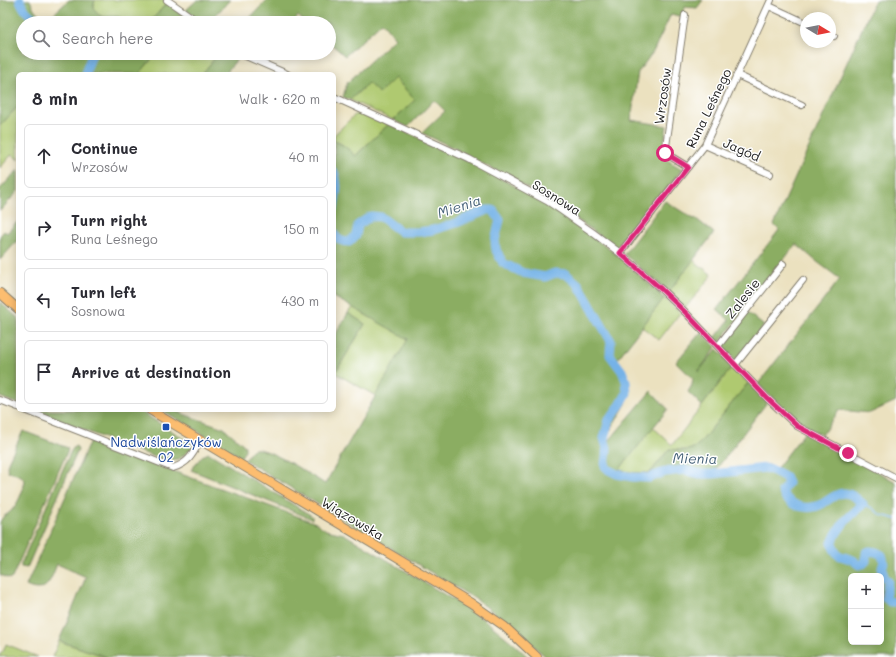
<!DOCTYPE html>
<meta charset="utf-8">
<style>
:root{--surface:#fff;--page:#f7f7f7;--text:#2b2b33;--muted:#7c7c81;--line:#e1e1e2}
body{margin:0;font-family:Mali,sans-serif;background:var(--page);color:var(--text)}
.controls{position:absolute;right:12px;bottom:12px;display:grid;overflow:hidden;border-radius:6px;box-shadow:0 2px 10px #0003}
.controls button{width:36px;height:36px;display:grid;place-items:center;padding:0;border:0;border-bottom:1px solid var(--line);background:var(--surface);color:var(--text);font:20px sans-serif}
.compass{position:absolute;left:800px;top:12px;width:36px;height:36px;border-radius:50%;background:var(--surface);box-shadow:0 2px 10px #0003;rotate:100deg}
.stop{position:absolute;width:12px;height:12px;margin:-9px;border:3px solid #db2777;border-radius:50%;background:#fff}
.stop.end{background:#db2777;border-color:#fff;box-shadow:0 1px 4px #0008}
.list{margin:0;padding:0;list-style:none}
h2{display:flex;justify-content:space-between;align-items:center;height:52px;margin:0;padding:0 16px;font-size:17px}
h2 small{font-size:13px;font-weight:400;color:var(--muted)}
.list li{display:grid;grid-template-columns:26px 1fr auto;gap:12px;align-items:center;box-sizing:border-box;height:64px;margin:0 8px 8px;padding:0 8px;border:1px solid var(--line);border-radius:6px}
.list b{display:block;font-size:15px;white-space:nowrap}
.list p{margin:0;font-size:13px;white-space:nowrap;color:var(--muted)}
.list em{font-size:13px;font-style:normal;color:var(--muted)}
.icon{flex:none;width:22px;height:22px;fill:none;stroke:currentColor;stroke-width:2;stroke-linecap:round;stroke-linejoin:round}
.map{position:relative;flex:none;width:896px;height:657px;overflow:hidden}
.search{position:absolute;background:var(--surface);box-shadow:0 2px 10px #0003;left:16px;top:16px;width:320px;height:44px;display:flex;align-items:center;gap:10px;box-sizing:border-box;padding:0 14px;border-radius:22px;color:var(--muted);font-size:15px}
.panel{position:absolute;background:var(--surface);box-shadow:0 2px 10px #0003;left:16px;top:72px;width:320px;height:340px;border-radius:6px}
.map>svg:first-child{display:block}
.green{fill:#afc96f;stroke:#667246}
.forest{fill:#8bad62;stroke:#54643f;fill-rule:evenodd}
.lines{fill:none;stroke-linecap:round;stroke-linejoin:round}
.stream{stroke:#75b2e7;stroke-width:1.5}
.river{stroke:#75b2e7;stroke-width:9}
.minor-casing{stroke:#847e6e;stroke-width:8}
.major-casing{stroke:#847e6e;stroke-width:10}
.minor{stroke:#fff;stroke-width:6}
.major{stroke:#fcbd6f;stroke-width:8}
.route{stroke:#db2777;stroke-width:5}
.transit-dot{fill:#1a4fb4;stroke:#fff;stroke-width:1.5}
.labels{text-anchor:middle;dominant-baseline:central;stroke-width:3;stroke-linejoin:round;paint-order:stroke}
.street-label{font-size:13px;fill:#1c1c1c;stroke:#fff}
.transit-label{font-size:13px;fill:#164399;stroke:#fff}
.water-label{font-size:14px;font-style:italic;fill:#446077;stroke:#fff}
</style>
<div class="map">
<svg width="896" height="657" viewBox="0 0 896 657">
<rect width="100%" height="100%" fill="#fff"/>
<filter id="ink" filterUnits="userSpaceOnUse"><feTurbulence type="fractalNoise" baseFrequency=".025" numOctaves="2"/><feDisplacementMap in="SourceGraphic" scale="8" xChannelSelector="R" yChannelSelector="G"/><feConvolveMatrix kernelMatrix="1 2 1 2 8 2 1 2 1" color-interpolation-filters="sRGB"/></filter>
<filter id="wash" filterUnits="userSpaceOnUse"><feTurbulence type="fractalNoise" baseFrequency=".012" numOctaves="4" result="noise"/><feDisplacementMap in="SourceGraphic" scale="16" xChannelSelector="R" yChannelSelector="G"/><feGaussianBlur stdDeviation="0.9" result="paint"/><feColorMatrix in="noise" values="0 0 0 0 0 0 0 0 0 0 0 0 0 0 0 0 0 1.4 0 .05"/><feComposite in="paint" operator="in"/></filter>
<g filter="url(#wash)">
<rect width="100%" height="100%" fill="#ebe1bf"/>
<!-- green -->
<path class="green" d="M 95,0 L 163,0 L 167,3 L 149,23 L 126,23 C 124,20 122,18 118,17 C 114,17 109,18 105,17 C 96,16 92,8 95,0 Z
M 157,53 L 219,53 L 202,74 L 139,74 Z
M 395,78 L 415,100 L 393,120 L 350,100 L 368,83 Z
M 18,106 L 18,160 L 12,154 L 0,168 L 0,126 Z
M 360,110 L 389,124 L 355,156 C 349,149 343,144 334,141 L 334,135 Z
M 693,260 L 712,275 L 687,306 L 684,307 L 669,292 Z
M 664,298 L 680,313 L 659,340 L 642,327 Z
M 352,307 L 409,339 L 376,396 L 335,373 L 365,324 L 348,313 Z
M 732,367 L 748,383 L 700,443 C 690,453 682,450 669,449 L 650,473 L 635,473 L 619,470 L 653,427 L 672,445 Z
M 59,641 L 107,657 L 52,657 Z
M 6,644 L 38,657 L 0,657 L 0,654 L 3,652 Z"/>
<!-- forest -->
<path class="forest" d="M 0,0 L 30,0 C 35,12 36,13 48,19 L 69,0 L 95,0 C 94,3 93,6 95,10 C 100,22 113,13 121,18 C 122,19 126,23 126,23 L 23,23 L 23,53 L 157,53 L 139,74 L 18,74 L 18,106 L 0,126 Z
M 197,0 L 230,0 L 208,23 L 201,23 L 186,10 Z
M 267,0 L 703,0 L 697,8 L 685,7 L 683,17 L 671,14 L 653,52 L 638,72 L 631,120 L 667,126 L 662,157 L 682,169 L 620,250 L 548,199 L 452,147 L 422,133 L 445,111 L 434,100 L 408,127 L 393,120 L 415,100 L 395,78 L 379,93 L 368,83 L 350,100 L 343,97 L 347,83 L 395,38 L 382,22 L 345,56 L 329,42 L 329,23 L 306,23 L 298,16 L 292,23 L 245,23 Z
M 875,0 L 896,0 L 896,401 L 870,413 L 839,410 L 822,435 L 799,423 L 758,384 L 840,279 L 816,261 L 796,244 L 719,343 L 715,338 L 729,320 L 717,309 L 779,230 L 774,225 Z
M 167,3 L 187,18 L 183,23 L 149,23 Z
M 219,53 L 225,53 L 237,59 L 225,74 L 202,74 Z
M 389,124 L 454,154 L 547,203 L 621,258 L 664,298 L 616,361 L 619,366 L 626,373 L 630,389 L 626,404 L 607,436 L 608,442 L 651,391 L 668,409 L 619,470 L 635,473 L 650,473 L 669,449 C 682,450 690,453 700,443 L 748,383 L 768,401 L 714,472 L 769,465 L 776,469 L 805,432 L 896,482 L 896,657 L 546,657 L 504,620 L 477,600 L 245,460 C 248,456 250,450 255,449 C 268,447 312,476 325,484 L 408,339 L 334,297 L 334,141 C 343,144 349,149 355,156 ZM 851,576 L 881,576 L 881,642 L 851,642 Z
M 18,170 L 18,191 L 0,211 L 0,189 Z
M 665,201 L 694,219 L 695,218 L 714,233 L 669,292 L 624,254 Z
M 18,221 L 18,240 L 0,260 L 0,236 L 4,231 L 7,233 Z
M 0,302 L 18,318 L 18,404 L 0,397 Z
M 747,312 L 764,326 L 736,361 L 721,345 Z
M 348,313 L 365,324 L 335,373 L 334,372 L 334,337 Z
M 701,332 L 716,347 L 698,372 L 717,349 L 733,365 L 702,406 L 688,392 L 692,385 L 693,379 L 676,362 Z
M 34,410 L 138,410 L 191,443 L 192,448 L 179,459 L 164,460 L 121,445 Z
M 162,410 L 175,410 L 183,414 L 224,428 L 245,446 L 245,450 L 241,457 Z
M 23,431 L 68,448 L 67,452 L 12,578 L 10,579 L 0,575 L 0,523 C 3,514 5,517 11,511 C 18,504 23,491 25,481 L 21,476 L 8,471 L 7,467 L 8,462 Z
M 90,441 L 316,523 L 326,530 L 344,534 L 462,605 L 486,621 L 513,643 L 528,657 L 107,657 L 59,641 L 86,577 L 57,564 C 51,579 47,596 26,586 Z
M 75,446 L 77,447 L 78,450 L 27,568 L 21,567 L 21,564 L 71,451 Z
M 209,453 L 312,516 L 312,519 L 191,470 L 202,456 Z"/>
<g class="lines">
<!-- stream -->
<path class="stream" d="M 863,504 L 872,508 L 881,515 L 896,519"/>
<!-- river -->
<path class="river" d="M 20,0 C 24,12 34,20 46,23
M 86,74 L 87,68 L 92,55 L 91,53
M 334,172 C 339,184 336,195 334,207
M 334,234 C 337,240 343,242 349,242 L 356,235 L 358,225 L 371,216 L 381,217 L 401,232 L 419,232 L 433,230 L 456,223 L 487,210 L 493,210 L 500,220 L 495,240 L 496,250 L 503,263 L 523,273 L 545,277 L 555,273 L 566,274 L 578,284 L 611,341 L 610,355 L 622,371 L 626,381 L 627,393 L 621,404 L 609,420 L 604,438 L 607,448 L 605,466 L 609,470 L 617,474 L 633,477 L 649,478 L 665,472 L 684,470 L 701,474 L 712,474 L 765,468 L 774,471 L 785,477 L 788,483 L 782,491 C 783,494 785,497 787,499 C 796,508 811,510 822,504 C 829,500 836,493 844,493 C 853,494 857,499 863,504 L 845,521 L 836,534 L 832,543 L 834,549 L 838,555 L 853,560 L 859,565 L 863,564 L 866,561 L 866,553 L 869,551 L 876,552 L 882,555 L 884,562 L 882,568 L 884,576 L 888,581 L 886,598 L 890,602 L 896,602"/>
</g>
</g>
<g filter="url(#ink)">
<g class="lines">
<!-- minor casing -->
<g class="minor-casing">
<path id="minor" d="M 167,0 L 190,16 L 197,23
M 769,6 L 806,23
M 685,15 L 665,153 L 688,167
M 830,34 L 834,36
M 239,53 L 287,74
M 737,75 L 802,105
M 334,97 L 469,159 L 547,201 L 562,211 L 592,232 L 620,253 L 661,289 L 685,312 L 767,398 L 797,426 L 896,478
M 705,145 L 770,174
M 620,253 L 705,145 L 771,0
M 718,346 L 783,264
M 735,365 L 803,280
M 0,400 L 18,407
M 25,410 L 173,468 C 189,463 193,454 200,441"/>
</g>
<!-- major casing -->
<g class="major-casing">
<path id="major" d="M 0,293 L 18,309
M 150,410 L 471,603 L 504,626 L 537,657"/>
</g>
<!-- minor -->
<use href="#minor" class="minor"/>
<!-- major -->
<use href="#major" class="major"/>
</g>
</g>
<g class="lines" filter="url(#ink)">
<!-- route -->
<path class="route" d="M 665,153 L 688,167 L 620,253 L 661,289 L 685,312 L 767,398 L 797,426 L 848,453"/>
</g>
<!-- markers -->
<rect class="transit-dot" x="162" y="423" width="8" height="8" rx="2"/>
<g class="labels">
<!-- street labels -->
<g class="street-label">
<text transform="translate(662 96) rotate(-82)">Wrzosów</text>
<text transform="translate(708 108) rotate(-64)">Runa Leśnego</text>
<text transform="translate(742 149) rotate(24)">Jagód</text>
<text transform="translate(557 197) rotate(32)">Sosnowa</text>
<text transform="translate(742 298) rotate(-52)">Zalesie</text>
<text transform="translate(353 518) rotate(31)">Wiązowska</text>
</g>
<!-- transit labels -->
<g class="transit-label">
<text x="166" y="441">Nadwiślańczyków<tspan x="166" dy="15">02</tspan></text>
</g>
<!-- water labels -->
<g class="water-label">
<text transform="translate(459 206) rotate(-18)">Mienia</text>
<text transform="translate(695 458) rotate(1)">Mienia</text>
</g>
</g>
</svg>
<div class="controls">
<button>+</button>
<button>−</button>
</div>
<svg class="compass" viewBox="-18 -18 36 36"><path d="M0-13l5 13h-10z" fill="#e53935"/><path d="M0 13l5-13h-10z" fill="#7c7c81"/></svg>
<div class="stop" style="left:665px;top:153px"></div>
<div class="stop end" style="left:848px;top:453px"></div>
<div class="search"><svg class="icon" aria-label="search" viewBox="0 0 24 24"><circle cx="10" cy="10" r="6"/><path d="M15 15l6 6"/></svg>Search here</div>
<section class="panel">
<h2>8 min<small>Walk · 620 m</small></h2>
<ul class="list">
<li><svg class="icon" aria-label="ahead" viewBox="0 0 24 24"><path d="M12 20V5M6 11l6-6 6 6"/></svg><div><b>Continue</b><p>Wrzosów</p></div><em>40 m</em></li>
<li><svg class="icon" aria-label="right" viewBox="0 0 24 24"><path d="M7 20v-9h11M14 6l5 5-5 5"/></svg><div><b>Turn right</b><p>Runa Leśnego</p></div><em>150 m</em></li>
<li><svg class="icon" aria-label="left" viewBox="0 0 24 24"><path d="M17 20v-9H6M10 6l-5 5 5 5"/></svg><div><b>Turn left</b><p>Sosnowa</p></div><em>430 m</em></li>
<li><svg class="icon" aria-label="arrive" viewBox="0 0 24 24"><path d="M6 21V4h12l-3 4 3 4H6"/></svg><div><b>Arrive at destination</b></div></li>
</ul>
</section>
</div>
